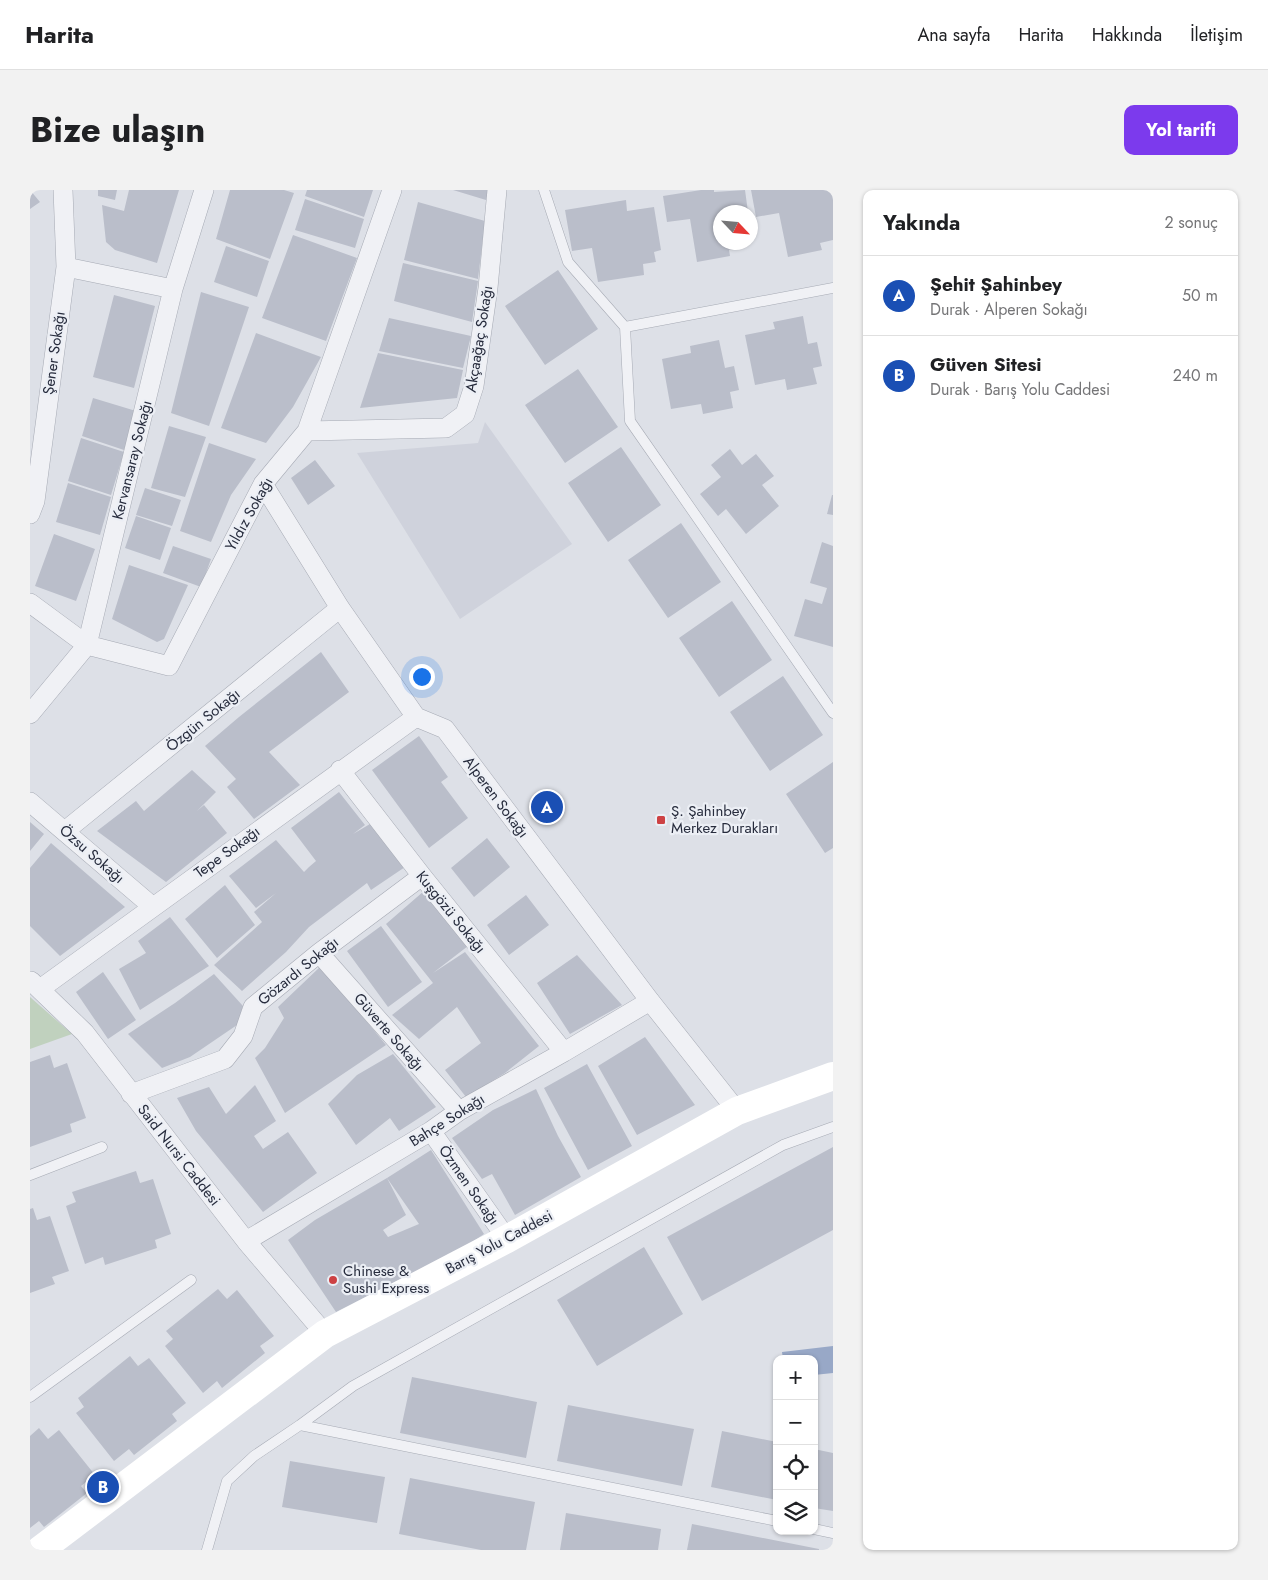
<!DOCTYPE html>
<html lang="tr">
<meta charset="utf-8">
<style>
:root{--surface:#fff;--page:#f2f2f2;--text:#202124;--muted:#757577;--line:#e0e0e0;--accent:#7c3aed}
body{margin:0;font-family:Jost,sans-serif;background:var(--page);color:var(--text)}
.controls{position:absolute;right:15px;bottom:15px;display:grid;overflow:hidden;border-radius:10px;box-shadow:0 1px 4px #0004}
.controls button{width:45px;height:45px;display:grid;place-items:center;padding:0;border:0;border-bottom:1px solid var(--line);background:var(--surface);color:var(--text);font:25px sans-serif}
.compass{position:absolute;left:683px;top:15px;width:45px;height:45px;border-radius:50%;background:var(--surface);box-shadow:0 1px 4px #0004;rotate:116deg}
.you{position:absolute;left:391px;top:486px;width:18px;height:18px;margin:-12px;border:4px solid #fff;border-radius:50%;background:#1a73e8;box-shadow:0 0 0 8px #1a73e833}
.badge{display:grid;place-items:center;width:32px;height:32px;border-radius:50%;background:var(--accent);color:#fff;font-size:16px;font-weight:700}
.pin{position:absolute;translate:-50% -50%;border:2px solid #fff;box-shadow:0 1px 5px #0006}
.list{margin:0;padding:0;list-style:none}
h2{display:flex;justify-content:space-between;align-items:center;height:65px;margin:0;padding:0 20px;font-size:21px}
h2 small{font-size:16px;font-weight:400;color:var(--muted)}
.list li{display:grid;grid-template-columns:32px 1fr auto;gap:15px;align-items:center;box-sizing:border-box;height:80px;padding:0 20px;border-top:1px solid var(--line)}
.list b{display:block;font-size:19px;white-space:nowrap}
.list p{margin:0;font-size:16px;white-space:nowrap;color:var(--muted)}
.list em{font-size:16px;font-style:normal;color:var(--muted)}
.icon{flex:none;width:28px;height:28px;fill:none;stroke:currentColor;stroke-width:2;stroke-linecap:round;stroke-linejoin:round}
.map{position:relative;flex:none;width:803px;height:1360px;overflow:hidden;border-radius:10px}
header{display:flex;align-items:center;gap:30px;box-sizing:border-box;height:70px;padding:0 25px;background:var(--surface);border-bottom:1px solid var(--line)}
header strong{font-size:24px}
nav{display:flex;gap:28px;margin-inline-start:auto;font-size:18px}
.intro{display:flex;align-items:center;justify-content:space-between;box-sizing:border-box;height:120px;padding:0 30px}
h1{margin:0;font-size:35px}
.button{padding:12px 22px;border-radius:10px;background:var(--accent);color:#fff;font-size:18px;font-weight:700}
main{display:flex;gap:30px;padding:0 30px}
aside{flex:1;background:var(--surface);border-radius:10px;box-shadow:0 1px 4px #0004}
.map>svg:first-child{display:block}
.built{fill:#cfd2dc}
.green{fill:#c0d1be}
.water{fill:#98a8c7}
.building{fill:#babeca;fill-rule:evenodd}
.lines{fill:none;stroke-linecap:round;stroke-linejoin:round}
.lane-casing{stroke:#a6aab4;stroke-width:11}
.street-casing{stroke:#a6aab4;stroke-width:20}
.lane{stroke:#f0f1f5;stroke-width:10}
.street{stroke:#f0f1f5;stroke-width:19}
.secondary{stroke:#fff;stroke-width:28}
.poi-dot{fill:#cd4143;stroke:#eceff5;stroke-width:2}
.labels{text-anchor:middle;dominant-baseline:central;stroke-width:4.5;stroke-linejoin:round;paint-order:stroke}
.street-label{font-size:15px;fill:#272c3d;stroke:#eceff5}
.poi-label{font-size:15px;fill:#272c3d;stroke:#eceff5;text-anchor:start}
</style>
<header>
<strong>Harita</strong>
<nav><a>Ana sayfa</a><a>Harita</a><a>Hakkında</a><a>İletişim</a></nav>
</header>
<div class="intro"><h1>Bize ulaşın</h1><a class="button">Yol tarifi</a></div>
<main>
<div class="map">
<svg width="803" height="1360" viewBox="0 0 803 1360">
<rect width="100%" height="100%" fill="#dde0e7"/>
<!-- built -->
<path class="built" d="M 455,232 L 542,354 L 430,429 L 327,263 L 448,253 Z"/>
<!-- green -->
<path class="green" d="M 0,807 L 42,844 L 0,859 Z"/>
<!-- water -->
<path class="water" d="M 803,1156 L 803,1183 L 784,1185 L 784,1169 L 753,1169 L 752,1162 Z"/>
<!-- building -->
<path class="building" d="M 0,0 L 10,12 L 0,19 Z
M 68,0 L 87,0 L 85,10 L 68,6 Z
M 99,0 L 149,0 L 127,73 L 85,60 L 76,52 L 72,15 L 94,21 Z
M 200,0 L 254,0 L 264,3 L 240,69 L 186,49 Z
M 277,0 L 343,0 L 334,27 L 275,6 Z
M 423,0 L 459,0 L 456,10 Z
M 671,0 L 684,0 L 684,2 L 715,0 L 718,22 L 690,22 L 690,52 L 713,52 L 714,57 L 699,60 L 700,66 L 667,72 L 660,29 L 637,32 L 633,6 Z
M 721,0 L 803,0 L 803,50 L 790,53 L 792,60 L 758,67 L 749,23 L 726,27 Z
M 275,9 L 334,29 L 325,58 L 265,40 Z
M 596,10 L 597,21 L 624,17 L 631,60 L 624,62 L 626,72 L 613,74 L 614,85 L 568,92 L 562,58 L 542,61 L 535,20 Z
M 388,12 L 455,31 L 448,89 L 374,70 Z
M 263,45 L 327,68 L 296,151 L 232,128 Z
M 196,56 L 239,71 L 227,107 L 184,92 Z
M 373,73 L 448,91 L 442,132 L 364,111 Z
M 528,80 L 568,139 L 515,175 L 475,116 Z
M 171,102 L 219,117 L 179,236 L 141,223 Z
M 84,105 L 125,116 L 104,198 L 63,187 Z
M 773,126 L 778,154 L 787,152 L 792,176 L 783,178 L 787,194 L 757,200 L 755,189 L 725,195 L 715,145 L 745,139 L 743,132 Z
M 359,128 L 441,146 L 433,178 L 349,161 Z
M 226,143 L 291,167 L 263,217 L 236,253 L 191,238 Z
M 689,150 L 695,178 L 704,176 L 709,200 L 700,202 L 703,218 L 673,224 L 671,214 L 641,219 L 632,169 L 661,163 L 660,156 Z
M 348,163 L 433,180 L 427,208 L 330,218 Z
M 548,179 L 588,237 L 535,273 L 495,215 Z
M 63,208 L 106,221 L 94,260 L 52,246 Z
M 139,236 L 176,247 L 155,307 L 121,298 Z
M 51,248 L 94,262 L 81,305 L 38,291 Z
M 179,253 L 226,269 L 201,305 L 181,352 L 150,341 Z
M 591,257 L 631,315 L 578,352 L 538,293 Z
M 700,259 L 712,275 L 726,264 L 744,286 L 732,295 L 749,316 L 716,344 L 696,319 L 688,326 L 670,304 L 691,287 L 681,275 Z
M 285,270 L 305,296 L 278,315 L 261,288 Z
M 38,293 L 81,307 L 70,345 L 26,332 Z
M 115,298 L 151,310 L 142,336 L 106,325 Z
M 802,305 L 803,305 L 803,325 L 797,324 Z
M 106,326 L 141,338 L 130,370 L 95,358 Z
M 651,333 L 691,392 L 638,428 L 598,370 Z
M 24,344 L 65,359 L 46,411 L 5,396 Z
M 792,352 L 803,356 L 803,457 L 764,446 L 775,409 L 792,414 L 797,398 L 780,393 Z
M 143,356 L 181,369 L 171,397 L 133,383 Z
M 99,375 L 158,395 L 134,449 L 127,452 L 82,429 Z
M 702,411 L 742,470 L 689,507 L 649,448 Z
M 291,462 L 319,502 L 239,562 L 270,595 L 224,629 L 197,597 L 206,589 L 175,556 L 209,527 Z
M 753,486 L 793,545 L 740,581 L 700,522 Z
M 389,546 L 418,587 L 411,592 L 438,628 L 399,658 L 342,580 Z
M 803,572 L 803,658 L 795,663 L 756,604 Z
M 162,580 L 186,602 L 167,621 L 174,615 L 197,643 L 136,692 L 67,641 L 106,611 L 114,621 Z
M 309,602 L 335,635 L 323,644 L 340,634 L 375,677 L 341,700 L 337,693 L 279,737 L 256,762 L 212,801 L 184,775 L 232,732 L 224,722 L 246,703 L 226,718 L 199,686 L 246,650 L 274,682 L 279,677 L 286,671 L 261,638 Z
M 0,632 L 14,644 L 0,661 Z
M 457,648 L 480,677 L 444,707 L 421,678 Z
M 21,653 L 95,717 L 30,766 L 0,736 L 0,678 Z
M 195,695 L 225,735 L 187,768 L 155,729 Z
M 394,701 L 438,756 L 403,783 L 435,762 L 509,856 L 475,883 L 436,907 L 415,880 L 451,853 L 427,817 L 389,849 L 362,825 L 403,793 L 356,734 Z
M 496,705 L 519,735 L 479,765 L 457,735 Z
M 140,727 L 179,776 L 110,820 L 89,779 L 116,763 L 108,751 Z
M 351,736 L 392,792 L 358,817 L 317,761 Z
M 547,765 L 592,815 L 540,844 L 507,793 Z
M 291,776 L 356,855 L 255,923 L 225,868 L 235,858 L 254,828 L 248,817 Z
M 73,782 L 106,830 L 78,849 L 46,802 Z
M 184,784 L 213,816 L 207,835 L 160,867 L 132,878 L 98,844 L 145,813 Z
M 615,847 L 665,915 L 607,945 L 568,876 Z
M 363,864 L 406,917 L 369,941 L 360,928 L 326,955 L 298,914 L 327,885 Z
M 20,865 L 24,878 L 37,873 L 56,928 L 40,934 L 42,942 L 0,957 L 0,872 Z
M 557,874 L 602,956 L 558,980 L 514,898 Z
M 225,895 L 246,931 L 224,946 L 233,959 L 258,942 L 287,983 L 233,1022 L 166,941 L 147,908 L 179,897 L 196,924 Z
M 506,899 L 528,946 L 551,987 L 485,1025 L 462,984 L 452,989 L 422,948 L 463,920 Z
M 803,957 L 803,1040 L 672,1111 L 637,1047 Z
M 401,960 L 454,1044 L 411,1073 L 377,1086 L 306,1122 L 258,1050 L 285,1030 L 357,988 ZM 357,988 L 389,1034 L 358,1047 L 353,1040 L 376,1025 Z
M 106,981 L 110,993 L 123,989 L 141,1044 L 125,1050 L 127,1058 L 75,1075 L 73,1067 L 55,1074 L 36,1016 L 46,1012 L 42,1002 Z
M 3,1018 L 7,1030 L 20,1026 L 39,1081 L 22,1087 L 25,1094 L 0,1103 L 0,1019 Z
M 614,1057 L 653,1124 L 567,1176 L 527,1110 Z
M 188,1099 L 197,1109 L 207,1100 L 244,1146 L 230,1156 L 235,1163 L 192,1198 L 187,1191 L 173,1203 L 135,1156 L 143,1149 L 136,1141 Z
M 100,1166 L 108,1176 L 119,1168 L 156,1213 L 142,1224 L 147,1231 L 104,1265 L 99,1259 L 84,1271 L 46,1223 L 54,1217 L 48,1208 Z
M 382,1187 L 507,1212 L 496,1268 L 370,1243 Z
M 538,1215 L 664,1239 L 652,1296 L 527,1271 Z
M 9,1238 L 18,1249 L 29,1240 L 65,1285 L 51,1296 L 57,1303 L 14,1337 L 9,1331 L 0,1338 L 0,1246 Z
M 692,1241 L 747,1252 L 747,1310 L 681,1297 Z
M 784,1259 L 803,1263 L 803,1321 L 784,1318 Z
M 260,1271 L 355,1287 L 347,1333 L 252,1317 Z
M 380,1288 L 505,1312 L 496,1360 L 451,1360 L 369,1344 Z
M 536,1323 L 631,1339 L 628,1360 L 530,1360 Z
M 662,1334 L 789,1359 L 789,1360 L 657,1360 Z"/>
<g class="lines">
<!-- lane casing -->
<g class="lane-casing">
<path id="lane" d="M 514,0 L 538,72 L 595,137 L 600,231 L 803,523
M 595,137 L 803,98
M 0,985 L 72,957
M 0,1207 L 161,1090
M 270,1235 L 323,1196 L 753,955 L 803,937
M 784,1339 L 803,1343
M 177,1360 L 197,1291 L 224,1266 L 270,1235 L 747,1331"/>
</g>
<!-- street casing -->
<g class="street-casing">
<path id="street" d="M 36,77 L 143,99
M 277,241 L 416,238 L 435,224 L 444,196 L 458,98 L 467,0
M 233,294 L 310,418 L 386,527 L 415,539 L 620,811 L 707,921
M 0,324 L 5,311 L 36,77 L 33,0
M 0,413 L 57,455 L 139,476 L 233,294 L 277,241 L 362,0
M 0,524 L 57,455 L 143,99 L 174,0
M 310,580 L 392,686 L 534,862
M 0,612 L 123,717
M 35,641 L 310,418
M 289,763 L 429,921
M 1,791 L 55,843 L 216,1051 L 295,1144
M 10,799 L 386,527
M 101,904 L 195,869 L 213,846 L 223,817 L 289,763 L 392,686
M 401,941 L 477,1049
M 216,1051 L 401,941 L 429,921 L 534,862 L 620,811"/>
</g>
<!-- lane -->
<use href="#lane" class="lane"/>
<!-- street -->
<use href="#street" class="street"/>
<!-- secondary -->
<path class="secondary" d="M 10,1360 L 295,1144 L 477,1049 L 707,921 L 803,886"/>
</g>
<!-- markers -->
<g class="poi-dot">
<rect x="626" y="625" width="10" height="10" rx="2.5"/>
<circle cx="303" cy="1090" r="5"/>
</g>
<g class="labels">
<!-- street labels -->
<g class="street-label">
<text transform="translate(449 149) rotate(-81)">Akçaağaç Sokağı</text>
<text transform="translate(24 163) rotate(-82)">Şener Sokağı</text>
<text transform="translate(102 270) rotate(-76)">Kervansaray Sokağı</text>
<text transform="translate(219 324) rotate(-61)">Yıldız Sokağı</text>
<text transform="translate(173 530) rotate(-39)">Özgün Sokağı</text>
<text transform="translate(466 607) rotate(53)">Alperen Sokağı</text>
<text transform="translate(197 662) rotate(-36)">Tepe Sokağı</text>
<text transform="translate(62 664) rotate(41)">Özsu Sokağı</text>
<text transform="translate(421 722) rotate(51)">Kuşgözü Sokağı</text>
<text transform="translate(268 781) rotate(-39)">Gözardı Sokağı</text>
<text transform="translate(359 842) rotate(49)">Güverte Sokağı</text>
<text transform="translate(417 930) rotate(-32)">Bahçe Sokağı</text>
<text transform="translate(149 965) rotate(52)">Said Nursi Caddesi</text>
<text transform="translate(439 995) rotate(55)">Özmen Sokağı</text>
<text transform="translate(469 1052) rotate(-28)">Barış Yolu Caddesi</text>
</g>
<!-- poi labels -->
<g class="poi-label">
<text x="641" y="621">Ş. Şahinbey<tspan x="641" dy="17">Merkez Durakları</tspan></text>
<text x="313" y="1081">Chinese &amp;<tspan x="313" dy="17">Sushi Express</tspan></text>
</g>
</g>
</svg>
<div class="controls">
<button>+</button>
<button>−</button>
<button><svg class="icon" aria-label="locate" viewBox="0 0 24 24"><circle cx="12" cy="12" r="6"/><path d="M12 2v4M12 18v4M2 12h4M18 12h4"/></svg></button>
<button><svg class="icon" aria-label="layers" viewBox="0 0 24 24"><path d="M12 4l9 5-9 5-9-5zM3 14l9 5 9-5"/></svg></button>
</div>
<svg class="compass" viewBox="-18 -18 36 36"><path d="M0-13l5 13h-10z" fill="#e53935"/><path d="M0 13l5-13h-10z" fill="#757577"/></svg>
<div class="you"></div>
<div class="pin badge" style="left:517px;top:617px;background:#1a4fb4">A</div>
<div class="pin badge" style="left:73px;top:1297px;background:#1a4fb4">B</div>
</div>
<aside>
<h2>Yakında<small>2 sonuç</small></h2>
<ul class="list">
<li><span class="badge" style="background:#1a4fb4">A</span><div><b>Şehit Şahinbey</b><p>Durak · Alperen Sokağı</p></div><em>50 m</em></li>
<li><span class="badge" style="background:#1a4fb4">B</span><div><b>Güven Sitesi</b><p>Durak · Barış Yolu Caddesi</p></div><em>240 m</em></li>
</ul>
</aside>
</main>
